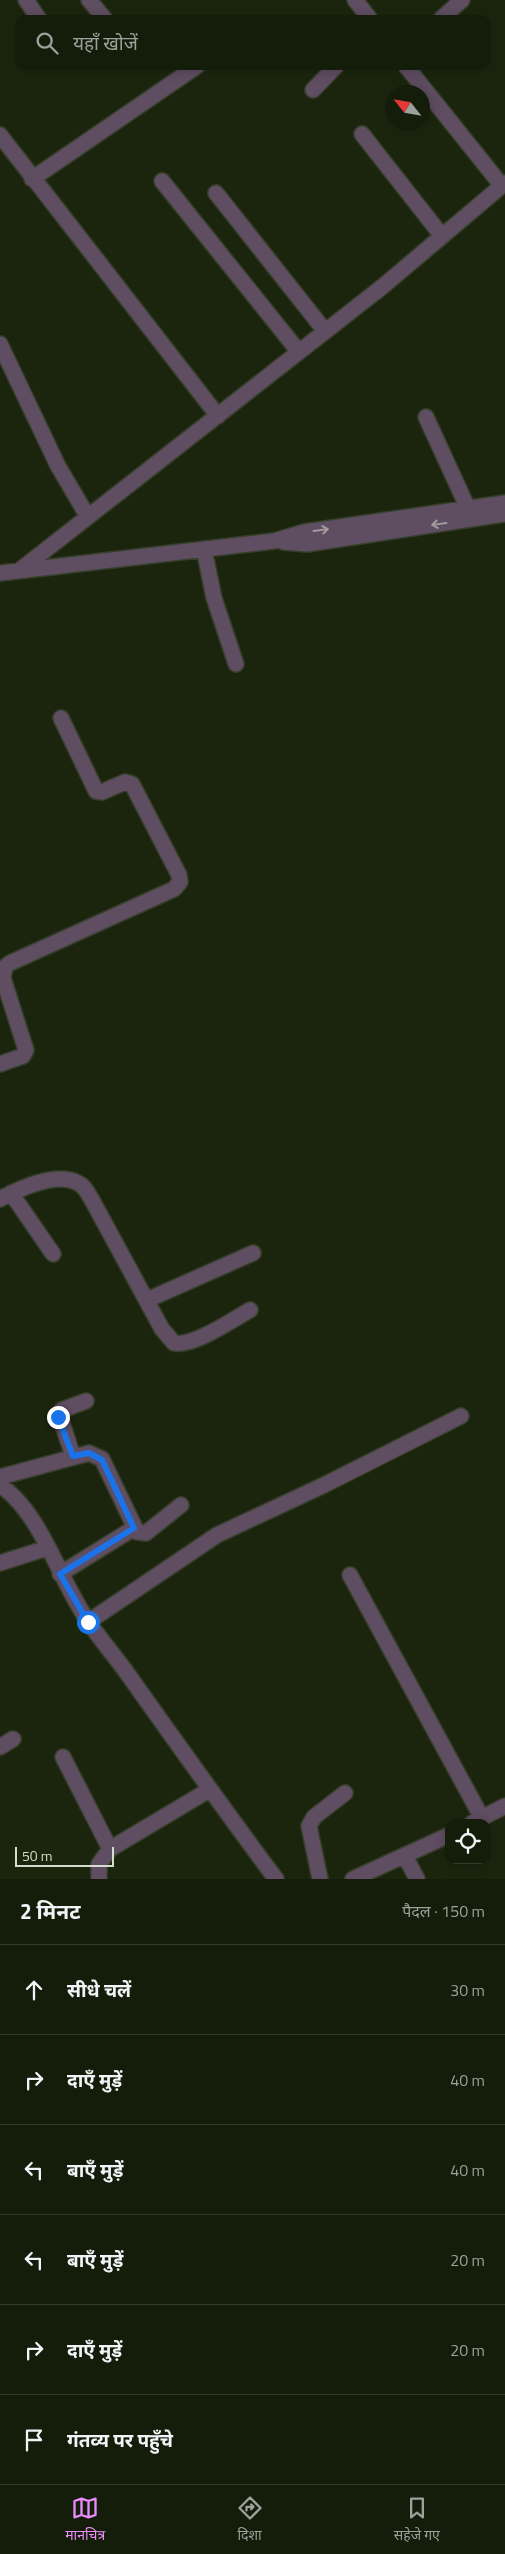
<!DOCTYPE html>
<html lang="hi">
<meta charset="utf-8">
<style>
:root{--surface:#141c0a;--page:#212918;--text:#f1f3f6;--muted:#9da19c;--line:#333a2b;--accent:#ec8cfb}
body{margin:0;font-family:"Titillium Web","Noto Sans Devanagari",sans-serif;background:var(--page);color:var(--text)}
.controls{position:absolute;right:15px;bottom:15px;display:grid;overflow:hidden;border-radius:10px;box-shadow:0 2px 12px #0003}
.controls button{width:45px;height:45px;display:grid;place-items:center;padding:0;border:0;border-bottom:1px solid var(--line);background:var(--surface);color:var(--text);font:25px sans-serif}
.compass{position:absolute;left:385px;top:85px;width:45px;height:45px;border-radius:50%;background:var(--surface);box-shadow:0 2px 12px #0003;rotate:301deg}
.scale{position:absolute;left:15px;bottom:12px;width:99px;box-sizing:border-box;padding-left:5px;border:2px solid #d5dcce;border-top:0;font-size:14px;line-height:18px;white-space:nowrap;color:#d5dcce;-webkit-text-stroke:4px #1b250e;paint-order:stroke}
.stop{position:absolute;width:15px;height:15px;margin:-11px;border:4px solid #1a73e8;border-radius:50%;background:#fff}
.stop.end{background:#1a73e8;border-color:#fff;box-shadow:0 1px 5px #0008}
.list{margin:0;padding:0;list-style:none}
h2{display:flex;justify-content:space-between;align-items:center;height:65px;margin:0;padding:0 20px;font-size:21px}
h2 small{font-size:16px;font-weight:400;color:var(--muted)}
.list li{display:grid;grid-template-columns:32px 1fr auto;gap:15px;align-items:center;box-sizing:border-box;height:90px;padding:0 20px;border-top:1px solid var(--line)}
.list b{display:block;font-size:19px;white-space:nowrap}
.list em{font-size:16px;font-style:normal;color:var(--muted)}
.icon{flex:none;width:28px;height:28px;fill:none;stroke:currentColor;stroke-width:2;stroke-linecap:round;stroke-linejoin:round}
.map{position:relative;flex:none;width:505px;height:1879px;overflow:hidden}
.search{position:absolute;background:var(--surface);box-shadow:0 2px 12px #0003;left:15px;right:15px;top:15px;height:55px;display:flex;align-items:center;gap:12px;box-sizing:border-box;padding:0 18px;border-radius:10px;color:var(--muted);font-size:19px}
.sheet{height:605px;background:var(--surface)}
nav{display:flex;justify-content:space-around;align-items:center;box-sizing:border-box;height:70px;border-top:1px solid var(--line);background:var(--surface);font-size:14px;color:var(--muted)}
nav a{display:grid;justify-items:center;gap:2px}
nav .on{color:var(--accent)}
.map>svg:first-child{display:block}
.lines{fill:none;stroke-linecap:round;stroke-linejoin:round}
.minor-casing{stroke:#353f29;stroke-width:18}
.minor{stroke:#5f4d62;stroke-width:15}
.oneway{stroke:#a09c9d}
.route{stroke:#1a73e8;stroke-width:6}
</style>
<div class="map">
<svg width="505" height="1879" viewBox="0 0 505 1879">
<rect width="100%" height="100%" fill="#1b250e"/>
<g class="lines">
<!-- minor casing -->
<g class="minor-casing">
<path id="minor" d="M 26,0 L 39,19
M 89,0 L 105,19
M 355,0 L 370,19
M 441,19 L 462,0
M 406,66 L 502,186
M 313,90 L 336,66
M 362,134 L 442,236
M 0,135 L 218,416
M 32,179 L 197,66
M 162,181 L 299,352
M 216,193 L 325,331
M 0,344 L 58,466 L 88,517
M 426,417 L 471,515
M 283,542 L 307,544 L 505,514
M 204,549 L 214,598 L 236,664
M 20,570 L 382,287 L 505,183
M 0,573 L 274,541 L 304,532 L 505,503
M 0,1064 L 23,1056 L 26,1050 L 3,978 L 5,967 L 10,963 L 174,889 L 180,882 L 179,875 L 132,784 L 125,782 L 102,792 L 96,791 L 61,718
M 11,1193 L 53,1254
M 0,1199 C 19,1189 56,1171 78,1183 C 85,1186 88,1194 92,1200 L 162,1329 L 174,1343 C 193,1347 232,1320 250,1310
M 147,1300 L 253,1253
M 73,1456 L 59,1414 L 62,1410 L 86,1401
M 0,1477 L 89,1453 L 102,1459 L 137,1532 L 146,1533 L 181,1505
M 0,1485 C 42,1514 59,1580 88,1621 C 100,1639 114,1655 127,1673 C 176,1742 225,1811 276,1879
M 0,1563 L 47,1548
M 60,1574 L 134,1528
M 350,1575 L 482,1818
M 88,1622 L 217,1535 L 324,1485 L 461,1416
M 0,1747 L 13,1739
M 63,1757 L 110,1849
M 472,1823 L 505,1806
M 405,1856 L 417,1879
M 99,1879 L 99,1864 L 110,1849 L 209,1790
M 320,1879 L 309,1826 L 314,1817 L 345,1793
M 353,1879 L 449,1835"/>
</g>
<!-- minor -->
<use href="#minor" class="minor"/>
</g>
<!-- one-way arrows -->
<defs><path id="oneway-shaft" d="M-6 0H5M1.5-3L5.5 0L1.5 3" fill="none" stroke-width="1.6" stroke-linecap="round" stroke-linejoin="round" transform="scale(1.25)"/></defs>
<g class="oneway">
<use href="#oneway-shaft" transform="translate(439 524) rotate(172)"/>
<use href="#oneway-shaft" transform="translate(321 530) rotate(-8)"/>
</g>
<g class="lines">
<!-- route -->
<path class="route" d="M 58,1417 L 73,1456 L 89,1453 L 102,1460 L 134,1528 L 60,1574 L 88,1622"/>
</g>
</svg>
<div class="controls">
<button><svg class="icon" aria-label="locate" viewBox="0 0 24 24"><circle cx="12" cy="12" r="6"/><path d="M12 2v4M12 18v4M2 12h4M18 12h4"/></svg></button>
</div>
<svg class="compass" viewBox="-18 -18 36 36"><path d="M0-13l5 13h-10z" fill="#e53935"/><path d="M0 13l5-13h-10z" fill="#9da19c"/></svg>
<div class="scale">50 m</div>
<div class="stop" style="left:88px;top:1622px"></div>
<div class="stop end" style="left:58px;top:1417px"></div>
<div class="search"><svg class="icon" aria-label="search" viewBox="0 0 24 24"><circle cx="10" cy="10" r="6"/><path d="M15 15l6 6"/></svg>यहाँ खोजें</div>
</div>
<section class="sheet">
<h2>2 मिनट<small>पैदल · 150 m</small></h2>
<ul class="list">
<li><svg class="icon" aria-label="ahead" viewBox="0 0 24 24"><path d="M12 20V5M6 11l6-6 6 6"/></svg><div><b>सीधे चलें</b></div><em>30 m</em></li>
<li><svg class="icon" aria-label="right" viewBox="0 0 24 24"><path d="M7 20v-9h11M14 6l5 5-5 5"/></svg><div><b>दाएँ मुड़ें</b></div><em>40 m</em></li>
<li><svg class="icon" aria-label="left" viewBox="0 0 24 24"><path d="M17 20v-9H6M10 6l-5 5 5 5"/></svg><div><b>बाएँ मुड़ें</b></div><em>40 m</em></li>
<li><svg class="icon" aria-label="left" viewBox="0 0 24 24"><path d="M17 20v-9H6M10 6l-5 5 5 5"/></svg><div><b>बाएँ मुड़ें</b></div><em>20 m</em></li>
<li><svg class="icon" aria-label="right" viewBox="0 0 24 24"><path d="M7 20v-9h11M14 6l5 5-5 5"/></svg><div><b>दाएँ मुड़ें</b></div><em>20 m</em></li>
<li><svg class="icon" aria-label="arrive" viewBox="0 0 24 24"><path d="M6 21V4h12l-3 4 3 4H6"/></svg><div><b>गंतव्य पर पहुँचे</b></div></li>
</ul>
</section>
<nav>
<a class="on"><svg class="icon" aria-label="map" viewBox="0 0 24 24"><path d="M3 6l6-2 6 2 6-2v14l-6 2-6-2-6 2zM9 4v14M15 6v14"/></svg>मानचित्र</a>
<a><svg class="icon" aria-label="directions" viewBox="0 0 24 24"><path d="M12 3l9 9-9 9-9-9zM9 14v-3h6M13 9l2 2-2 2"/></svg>दिशा</a>
<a><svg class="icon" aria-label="saved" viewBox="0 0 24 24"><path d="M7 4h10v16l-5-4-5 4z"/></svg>सहेजे गए</a>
</nav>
